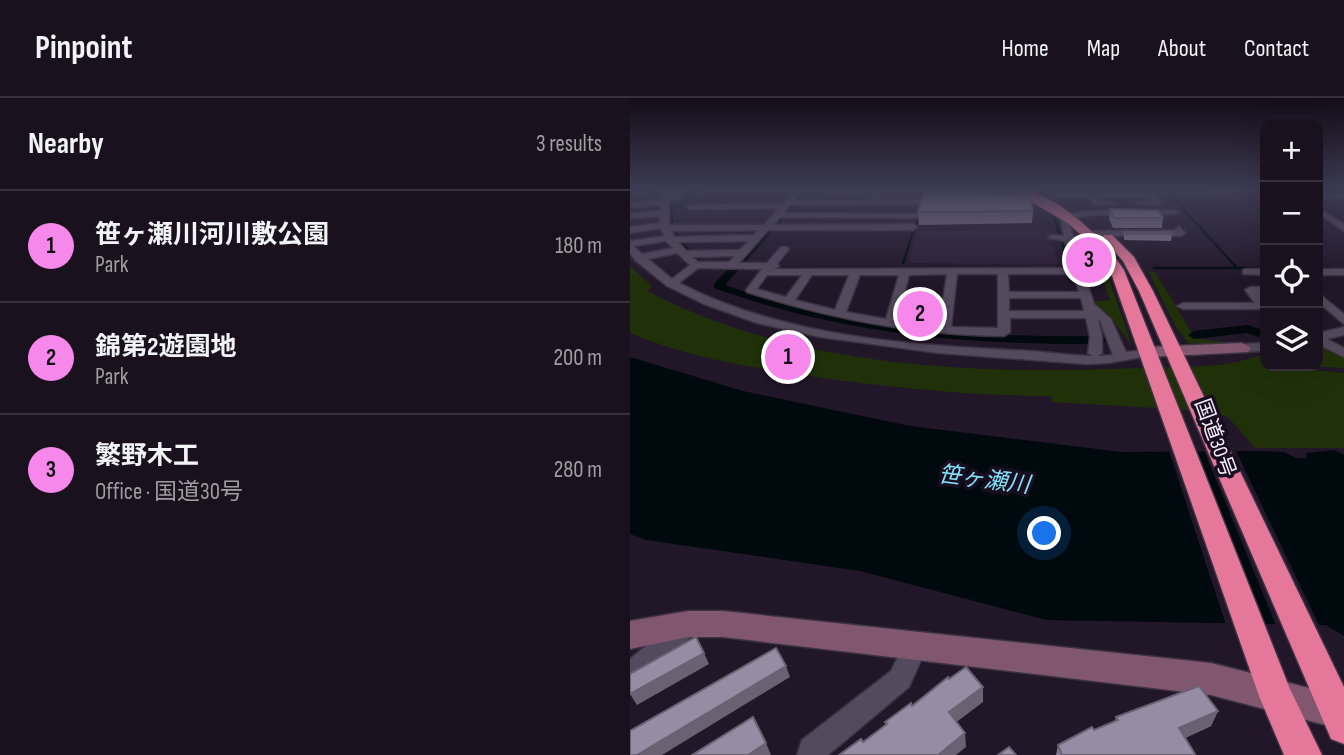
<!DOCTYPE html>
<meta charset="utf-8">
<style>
:root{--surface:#1a111f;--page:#231a28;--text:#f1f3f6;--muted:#9f9da4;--line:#38313d;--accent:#f788eb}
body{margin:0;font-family:"Sofia Sans Condensed","Noto Sans JP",sans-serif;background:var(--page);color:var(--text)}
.controls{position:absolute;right:21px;top:21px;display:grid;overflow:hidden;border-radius:14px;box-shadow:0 7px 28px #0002}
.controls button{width:63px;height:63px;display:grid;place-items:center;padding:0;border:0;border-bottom:2px solid var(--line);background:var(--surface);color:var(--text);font:35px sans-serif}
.you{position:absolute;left:415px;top:436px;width:24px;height:24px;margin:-18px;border:5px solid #fff;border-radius:50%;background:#1a73e8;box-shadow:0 0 0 10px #1a73e833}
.badge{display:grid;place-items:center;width:46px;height:46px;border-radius:50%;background:var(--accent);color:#111;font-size:23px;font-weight:700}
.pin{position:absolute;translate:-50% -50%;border:4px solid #fff;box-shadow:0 2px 7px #0006}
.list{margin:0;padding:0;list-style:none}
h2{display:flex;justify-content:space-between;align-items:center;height:91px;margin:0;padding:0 28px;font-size:30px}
h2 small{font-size:23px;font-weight:400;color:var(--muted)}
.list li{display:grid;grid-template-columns:46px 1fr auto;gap:21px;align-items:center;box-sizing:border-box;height:112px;padding:0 28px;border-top:2px solid var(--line)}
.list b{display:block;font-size:26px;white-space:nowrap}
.list p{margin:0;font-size:23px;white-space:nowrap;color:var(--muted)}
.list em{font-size:23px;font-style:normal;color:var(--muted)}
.icon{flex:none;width:38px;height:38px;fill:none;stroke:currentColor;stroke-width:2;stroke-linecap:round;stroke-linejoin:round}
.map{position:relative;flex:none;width:714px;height:657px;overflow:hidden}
header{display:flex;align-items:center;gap:42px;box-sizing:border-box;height:98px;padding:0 35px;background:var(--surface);border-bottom:2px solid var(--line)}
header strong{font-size:33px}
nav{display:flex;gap:38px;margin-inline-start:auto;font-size:24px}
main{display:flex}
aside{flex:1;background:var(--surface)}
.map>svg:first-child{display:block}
.built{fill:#2c1e36}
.green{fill:#20310a}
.water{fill:#00090d}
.pier{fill:#221729}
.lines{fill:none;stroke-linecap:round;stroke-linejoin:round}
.stream{stroke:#00090d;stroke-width:2.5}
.canal{fill:#00090d;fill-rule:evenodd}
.street-casing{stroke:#3a3240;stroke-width:3}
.secondary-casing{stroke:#3a3240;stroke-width:3}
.highway-casing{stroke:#3a3240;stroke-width:3}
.street{fill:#55495d;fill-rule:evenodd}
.secondary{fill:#80576f;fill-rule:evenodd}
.highway{fill:#e4779a;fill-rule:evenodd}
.wall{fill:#82788d}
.shaded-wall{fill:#6a6273}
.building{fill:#978ca4;stroke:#6a6273;stroke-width:2}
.labels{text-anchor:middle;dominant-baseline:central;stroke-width:7;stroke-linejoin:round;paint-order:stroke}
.street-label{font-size:21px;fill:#f4ecf9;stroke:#190e20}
.water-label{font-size:23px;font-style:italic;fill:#81e1fb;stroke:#190e20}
</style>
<header>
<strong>Pinpoint</strong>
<nav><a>Home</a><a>Map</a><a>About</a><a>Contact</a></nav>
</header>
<main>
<aside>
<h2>Nearby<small>3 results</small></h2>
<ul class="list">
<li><span class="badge">1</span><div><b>笹ヶ瀬川河川敷公園</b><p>Park</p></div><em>180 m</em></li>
<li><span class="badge">2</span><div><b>錦第2遊園地</b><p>Park</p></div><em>200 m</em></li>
<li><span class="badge">3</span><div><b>繁野木工</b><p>Office · 国道30号</p></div><em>280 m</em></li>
</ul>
</aside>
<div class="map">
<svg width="714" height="657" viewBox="0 0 714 657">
<rect width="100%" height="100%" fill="#221729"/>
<!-- built -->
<path class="built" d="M 288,133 L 419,133 L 428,166 L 278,165 Z"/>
<!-- green -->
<path class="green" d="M 0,168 L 22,188 L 17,193 C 164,270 345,277 508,270 C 551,268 593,272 634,256 L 635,268 C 662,268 687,273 714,275 L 714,350 L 625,350 L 598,319 L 577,313 L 422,304 L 421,298 C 343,298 264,290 186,279 C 123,270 59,260 0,235 Z
M 518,173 L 525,174 L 565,240 L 613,247 L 558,245 L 546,229 Z
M 470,174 L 477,175 L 502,248 L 483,222 L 461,204 L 480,202 Z
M 267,212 L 314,212 L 312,226 L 266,222 Z
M 688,245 L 714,257 L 714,270 L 679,268 L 688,268 Z"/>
<!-- water -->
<path class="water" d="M 0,259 L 113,293 L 280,328 L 491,354 L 628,353 L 654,354 L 666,360 L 676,360 L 676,355 L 705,352 L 714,357 L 714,538 L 696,527 L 416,522 L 230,473 L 16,442 L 0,436 Z"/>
<!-- pier -->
<path class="pier" d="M 604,349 L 691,531 L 647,530 L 573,350 Z
M 538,350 L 564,350 L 634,530 L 597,530 Z"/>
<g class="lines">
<!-- stream -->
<path class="stream" d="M 43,91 C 36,129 46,140 72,166
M 535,91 L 607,170
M 41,111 L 73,91
M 423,115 L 440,170
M 273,165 L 289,116
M 66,170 L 101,170
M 141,170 L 346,170
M 449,170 L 469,170
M 524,170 L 635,170
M 688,170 L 714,171"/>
<!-- canal -->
<path class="canal" d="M 173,91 L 180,91 L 95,187 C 217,230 342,240 471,238 L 477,242 L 471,246 C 336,247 212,236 84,190 L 84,186 Z
M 618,227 L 635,233 L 635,241 L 617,235 L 564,241 L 558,237 L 564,233 Z"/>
<!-- street casing -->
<g class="street-casing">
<path id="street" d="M 33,91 L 40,91 L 39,97 L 50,91 L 58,91 L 47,101 L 39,102 L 39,127 L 134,127 L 149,110 L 60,111 L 56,109 L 60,107 L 153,106 L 164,94 L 75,94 L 72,91 L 427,91 L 252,94 L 247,102 L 290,102 L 294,104 L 290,106 L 160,107 L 154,115 L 286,116 L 290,118 L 286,120 L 150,119 L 143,127 L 283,126 L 287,129 L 283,132 L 138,132 L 109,165 L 137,165 L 151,149 L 157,149 L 159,151 L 147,166 L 149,168 L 144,171 L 443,170 L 435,143 L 418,140 L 422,137 L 434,138 L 430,117 L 461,113 L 545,112 L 549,114 L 545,116 L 461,117 L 438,121 L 443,138 L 459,138 L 457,136 L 461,133 L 545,132 L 549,128 L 555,135 L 551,138 L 472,138 L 475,141 L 474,143 L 444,143 L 464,206 L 481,221 L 496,254 L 524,251 L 524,257 L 478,265 L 456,266 L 309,255 L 190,239 L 127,225 L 74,206 L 37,188 L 5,162 L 0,155 L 0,143 L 35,138 L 30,130 L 0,135 L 0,129 L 30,125 L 30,118 L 0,120 L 0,116 L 30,113 L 31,107 L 2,109 L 0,105 L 31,102 ZM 172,94 L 244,94 L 240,102 L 164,103 ZM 129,132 L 124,137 L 44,139 L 41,133 ZM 36,143 L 43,150 L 12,156 L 3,148 ZM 119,143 L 110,152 L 56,153 L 48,144 ZM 47,155 L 60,167 L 42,181 L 18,161 ZM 105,158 L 99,164 L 68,164 L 62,159 ZM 68,170 L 132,171 L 116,192 L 117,194 C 201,221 285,237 374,238 L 380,234 L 380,220 L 456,220 L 460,239 L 458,255 L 463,258 C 441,258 420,254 399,253 C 281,247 156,240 49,185 ZM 317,176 L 309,228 L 267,223 L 279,177 ZM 327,176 L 368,176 L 368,230 L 321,229 ZM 378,176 L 444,176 L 449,194 L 379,194 ZM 137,177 L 172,177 L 156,199 L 127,191 ZM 182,177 L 219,177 L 205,212 L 165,202 ZM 230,177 L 269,177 L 256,221 L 216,214 ZM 379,200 L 451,200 L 454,213 L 379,213 ZM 468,221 L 470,223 L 483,257 L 468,258 L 472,255 L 472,239 Z
M 583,91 L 635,91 L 635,93 L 586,93 Z
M 427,96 L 523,96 L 532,105 L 528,107 L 505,105 L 523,103 L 521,100 L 466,100 L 467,103 L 487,105 L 465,107 L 459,100 L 424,100 Z
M 688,96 L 714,96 L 714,100 L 688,100 Z
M 688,110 L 714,126 L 714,133 L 688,115 Z
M 617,171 L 635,171 L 635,177 L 613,176 L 613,172 Z
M 688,171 L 714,171 L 714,177 L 688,177 Z
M 620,189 L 635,189 L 635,195 L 629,195 L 635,203 L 635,211 L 553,211 L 547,208 L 553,205 L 625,205 L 615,192 Z
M 688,195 L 714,216 L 714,226 L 688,204 Z
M 714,229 L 714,237 L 697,241 L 714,250 L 714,259 L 688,246 L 688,235 Z
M 635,245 L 635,253 L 612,254 L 606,250 L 612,246 Z
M 57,518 L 65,521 L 69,528 L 65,535 L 9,584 L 0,588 L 0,561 L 49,521 Z
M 285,538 L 293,541 L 297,549 L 279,589 L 198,657 L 167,657 L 172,642 L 261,573 L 277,541 Z"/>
</g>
<!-- secondary casing -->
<g class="secondary-casing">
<path id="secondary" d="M 612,245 L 621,250 L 618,254 L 519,259 L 510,254 L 519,249 Z
M 58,513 L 93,513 L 581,565 L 714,599 L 714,627 L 707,630 L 581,597 L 93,539 L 58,539 L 0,551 L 0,523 Z"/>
</g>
<!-- highway casing -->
<g class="highway-casing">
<path id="highway" d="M 379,91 C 424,91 470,137 494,172 L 660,591 L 692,657 L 654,657 L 629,598 L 480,172 L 462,147 L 438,125 Z
M 474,137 L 482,137 L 504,159 L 523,193 L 714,589 L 714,646 L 701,641 L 509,193 L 493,163 L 472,139 Z"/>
</g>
<!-- street -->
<use href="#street" class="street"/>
<!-- secondary -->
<use href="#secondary" class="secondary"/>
<!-- highway -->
<use href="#highway" class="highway"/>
</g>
<!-- wall -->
<path class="wall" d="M 295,91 L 347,91 L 347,95 L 403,113 L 402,125 L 289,127 L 288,114 Z
M 480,111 L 533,120 L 532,130 L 483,130 L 479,121 Z
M 494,134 L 542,136 L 541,143 L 494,142 Z
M 588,613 L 581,628 L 555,640 L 565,656 L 565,657 L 426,657 L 428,647 L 485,623 L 486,619 Z"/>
<!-- shaded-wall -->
<path class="shaded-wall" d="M 74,555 L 79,566 L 7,607 L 0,596 Z
M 156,568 L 160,579 L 32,657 L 7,657 Z
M 353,589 L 353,604 L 320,629 L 319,614 Z
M 588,613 L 581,628 L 544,645 L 549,630 Z
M 335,635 L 336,649 L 326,657 L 308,657 Z
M 136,645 L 141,657 L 118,657 Z"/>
<!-- building -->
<path class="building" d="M 295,91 L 346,91 L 346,95 L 400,97 L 403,113 L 288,114 Z
M 480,111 L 528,112 L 533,120 L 484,120 Z
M 494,134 L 540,134 L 542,136 L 494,136 Z
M 66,539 L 74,555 L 0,596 L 0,576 Z
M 146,550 L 156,568 L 7,657 L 0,657 L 0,633 Z
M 336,569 L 353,589 L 319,614 L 335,635 L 308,657 L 209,657 L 231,641 L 233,644 L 257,626 L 255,624 L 281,605 L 282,608 L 318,579 L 319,581 Z
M 569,588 L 588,613 L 549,630 L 565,656 L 563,657 L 432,657 L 428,647 L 462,629 L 464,632 L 488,622 L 486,619 Z
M 123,619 L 136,645 L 118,657 L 62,657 Z
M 379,649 L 386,657 L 368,657 Z"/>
<!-- sky -->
<linearGradient id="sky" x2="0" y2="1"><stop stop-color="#130d17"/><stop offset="0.5" stop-color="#3e3c54"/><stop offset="1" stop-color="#3e3c54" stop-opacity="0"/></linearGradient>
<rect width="714" height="183" fill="url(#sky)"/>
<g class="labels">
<!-- street labels -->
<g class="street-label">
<text transform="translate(585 340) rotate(70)">国道30号</text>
</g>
<!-- water labels -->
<g class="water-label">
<text transform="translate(354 382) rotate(7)">笹ヶ瀬川</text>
</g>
</g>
</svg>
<div class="controls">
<button>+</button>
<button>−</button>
<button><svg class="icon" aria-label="locate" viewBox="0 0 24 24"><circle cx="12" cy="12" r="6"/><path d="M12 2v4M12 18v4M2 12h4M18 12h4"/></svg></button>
<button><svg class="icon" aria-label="layers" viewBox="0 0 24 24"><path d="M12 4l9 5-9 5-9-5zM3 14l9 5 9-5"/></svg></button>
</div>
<div class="you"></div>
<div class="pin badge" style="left:158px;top:259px">1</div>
<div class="pin badge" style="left:290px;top:216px">2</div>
<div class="pin badge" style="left:459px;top:162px">3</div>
</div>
</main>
